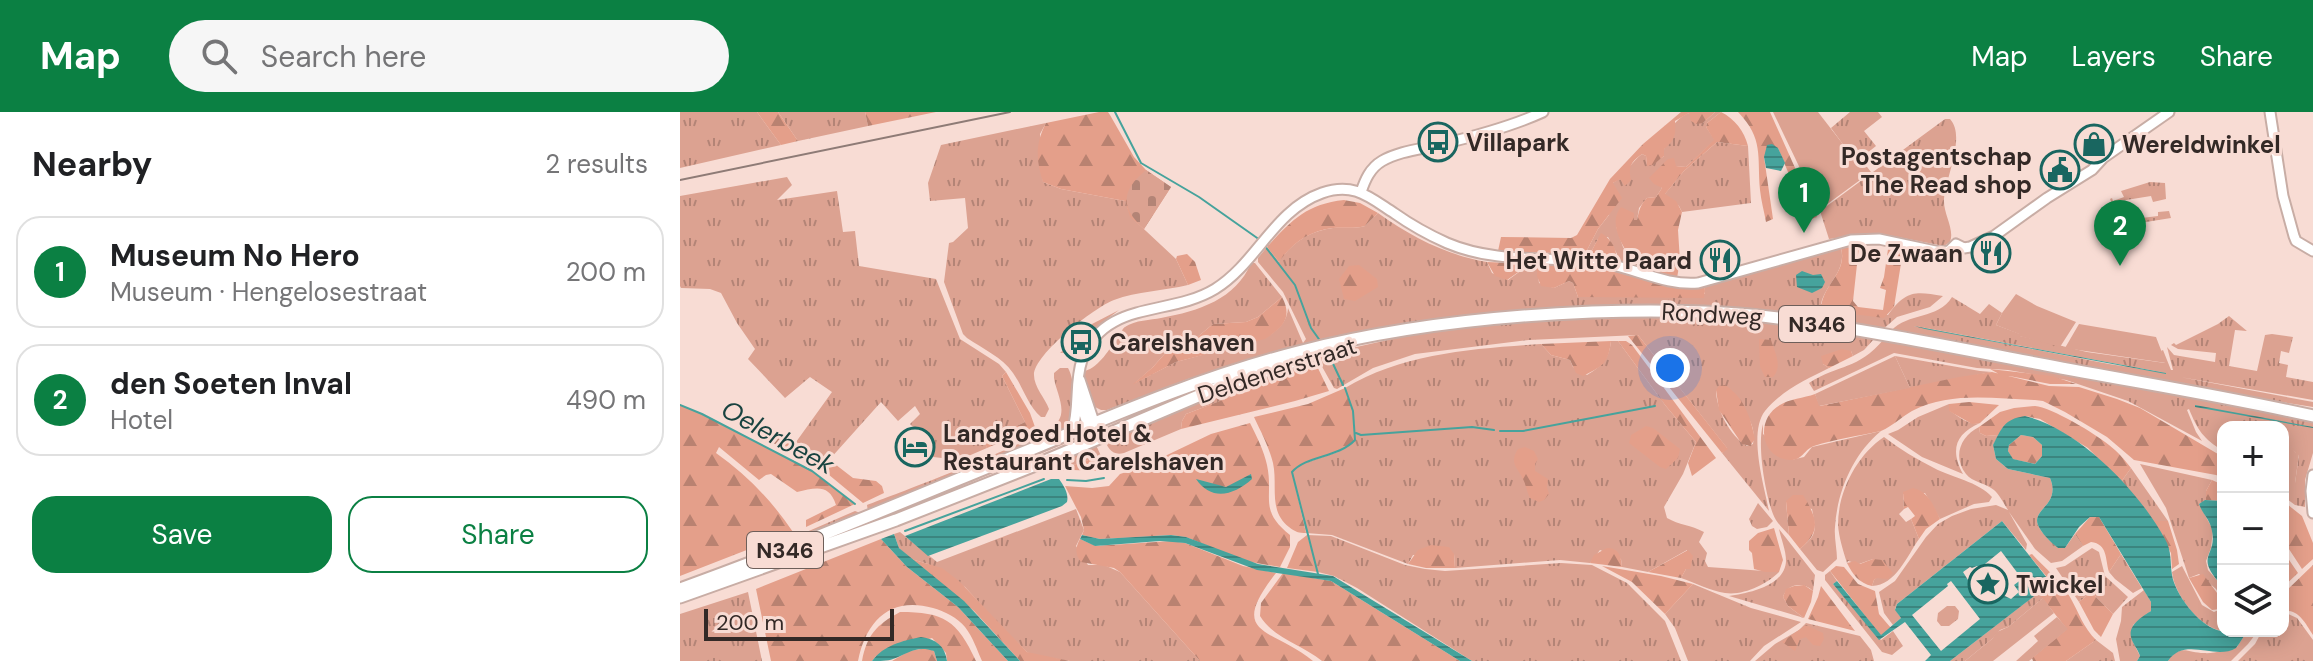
<!DOCTYPE html>
<meta charset="utf-8">
<style>
:root{--surface:#fff;--page:#f6f6f6;--text:#202124;--muted:#757577;--line:#e0e0e0;--accent:#0b8043}
body{margin:0;font-family:"DM Sans",sans-serif;background:var(--page);color:var(--text)}
.controls{position:absolute;right:24px;bottom:24px;display:grid;overflow:hidden;border-radius:16px;box-shadow:0 4px 20px #0003}
.controls button{width:72px;height:72px;display:grid;place-items:center;padding:0;border:0;border-bottom:2px solid var(--line);background:var(--surface);color:var(--text);font:40px sans-serif}
.scale{position:absolute;left:24px;bottom:20px;width:190px;box-sizing:border-box;padding-left:8px;border:4px solid #332926;border-top:0;font-size:22px;line-height:28px;white-space:nowrap;color:#332926;-webkit-text-stroke:6px #f8dcd4;paint-order:stroke}
.you{position:absolute;left:990px;top:256px;width:28px;height:28px;margin:-20px;border:6px solid #fff;border-radius:50%;background:#1a73e8;box-shadow:0 0 0 12px #1a73e833}
.badge{display:grid;place-items:center;width:52px;height:52px;border-radius:50%;background:var(--accent);color:#fff;font-size:26px;font-weight:700}
.pin{position:absolute;translate:-50% -66px;filter:drop-shadow(0 2px 4px #0008)}
.pin::after{content:'';position:absolute;top:42px;width:28px;height:24px;background:inherit;clip-path:polygon(0 0,100% 0,50% 100%)}
.list{margin:0;padding:0;list-style:none}
h2{display:flex;justify-content:space-between;align-items:center;height:104px;margin:0;padding:0 32px;font-size:34px}
h2 small{font-size:26px;font-weight:400;color:var(--muted)}
.list li{display:grid;grid-template-columns:52px 1fr auto;gap:24px;align-items:center;box-sizing:border-box;height:112px;margin:0 16px 16px;padding:0 16px;border:2px solid var(--line);border-radius:24px}
.list b{display:block;font-size:30px;white-space:nowrap}
.list p{margin:0;font-size:26px;white-space:nowrap;color:var(--muted)}
.list em{font-size:26px;font-style:normal;color:var(--muted)}
.actions{display:flex;gap:16px;padding:24px 32px}
.actions a{flex:1;padding:18px 0;border:2px solid var(--accent);border-radius:24px;text-align:center;font-size:28px;color:var(--accent)}
.actions .main{background:var(--accent);color:#fff}
.icon{flex:none;width:44px;height:44px;fill:none;stroke:currentColor;stroke-width:2;stroke-linecap:round;stroke-linejoin:round}
.map{position:relative;flex:none;width:1633px;height:549px;overflow:hidden}
header{display:flex;align-items:center;gap:48px;box-sizing:border-box;height:112px;padding:0 40px;background:var(--accent);color:#fff}
header strong{font-size:38px}
nav{display:flex;gap:44px;margin-inline-start:auto;font-size:28px}
.search{width:560px;height:72px;background:var(--page);display:flex;align-items:center;gap:20px;box-sizing:border-box;padding:0 28px;border-radius:44px;color:var(--muted);font-size:30px}
main{display:flex}
aside{flex:1;background:var(--surface)}
.map>svg:first-child{display:block}
.grass{fill:url(#grass-tufts);fill-rule:evenodd}
.forest{fill:url(#forest-firs)}
.cemetery{fill:url(#cemetery-stones)}
.green{fill:#dca291}
.water{fill:url(#water-rules);fill-rule:evenodd}
.lines{fill:none;stroke-linecap:round;stroke-linejoin:round}
.stream{stroke:#46a39c;stroke-width:2}
.minor-casing{stroke:#c8ada5;stroke-width:13}
.major-casing{stroke:#c8ada5;stroke-width:15}
.minor{stroke:#fff;stroke-width:9}
.major{stroke:#fff;stroke-width:11}
.rail{stroke:#8e7b76;stroke-width:2}
.labels{text-anchor:middle;dominant-baseline:central;stroke-width:6;stroke-linejoin:round;paint-order:stroke}
.shield{fill:#f8dcd4;stroke:#6e5f5a;stroke-width:2}
.shield-label{font-size:22px;font-weight:bold;fill:#332926}
.poi-label{font-size:24px;font-weight:bold;fill:#332926;stroke:#f8dcd4;text-anchor:start}
.street-label{font-size:24px;fill:#332926;stroke:#f8dcd4}
.water-label{font-size:26px;font-style:italic;fill:#194340;stroke:#f8dcd4}
</style>
<header>
<strong>Map</strong>
<div class="search"><svg class="icon" aria-label="search" viewBox="0 0 24 24"><circle cx="10" cy="10" r="6"/><path d="M15 15l6 6"/></svg>Search here</div>
<nav><a>Map</a><a>Layers</a><a>Share</a></nav>
</header>
<main>
<aside>
<h2>Nearby<small>2 results</small></h2>
<ul class="list">
<li><span class="badge">1</span><div><b>Museum No Hero</b><p>Museum · Hengelosestraat</p></div><em>200 m</em></li>
<li><span class="badge">2</span><div><b>den Soeten Inval</b><p>Hotel</p></div><em>490 m</em></li>
</ul>
<div class="actions"><a class="main">Save</a><a>Share</a></div>
</aside>
<div class="map">
<svg width="1633" height="549" viewBox="0 0 1633 549">
<defs>
<pattern id="grass-tufts" width="24" height="20" patternUnits="userSpaceOnUse" patternTransform="scale(2)"><rect width="24" height="20" fill="#dca291"/><path d="M3 7l-1-3M5 7V3M7 7l1-3M15 17l-1-3M17 17v-4M19 17l1-3" fill="none" stroke="#b38476"/></pattern>
<pattern id="forest-firs" width="22" height="20" patternUnits="userSpaceOnUse" patternTransform="scale(2)"><rect width="22" height="20" fill="#e49f8a"/><path d="M5 1l3.5 6h-7zM16 11l3.5 6h-7z" fill="#b98271"/></pattern>
<pattern id="cemetery-stones" width="16" height="16" patternUnits="userSpaceOnUse" patternTransform="scale(2)"><rect width="16" height="16" fill="#dca291"/><path d="M2 7V4a2 2 0 0 1 4 0v3zM10 15v-3a2 2 0 0 1 4 0v3z" fill="#b38476"/></pattern>
<pattern id="water-rules" width="6" height="5" patternUnits="userSpaceOnUse" patternTransform="scale(2)"><rect width="6" height="5" fill="#46a39c"/><path d="M0 2.5h6" fill="none" stroke="#3b857f"/></pattern>
</defs>
<rect width="100%" height="100%" fill="#f8dcd4"/>
<!-- grass -->
<path class="grass" d="M 0,0 L 77,0 L 101,33 L 0,56 Z
M 98,0 L 185,0 L 188,14 L 118,29 Z
M 1035,0 L 1041,0 L 1027,11 L 1026,15 L 1035,28 L 1006,55 L 995,54 L 979,73 L 982,76 L 976,85 L 967,86 L 959,96 L 957,108 L 936,114 L 943,135 L 956,154 L 936,148 L 937,142 L 928,125 L 918,127 L 910,142 L 911,145 L 899,143 L 905,142 L 918,117 L 929,103 L 933,71 C 946,63 950,51 962,42 L 966,44 L 967,53 L 972,53 L 984,44 C 983,27 993,7 1009,1 L 1023,11 Z
M 1170,0 L 1198,0 L 1202,5 L 1184,19 L 1196,34 L 1176,50 L 1151,16 Z
M 1265,7 L 1270,7 C 1286,24 1266,65 1264,87 C 1263,102 1275,117 1270,130 L 1264,134 L 1197,121 L 1149,127 L 1140,99 Z
M 366,11 L 360,22 L 363,70 L 381,77 L 445,89 L 451,105 L 496,147 L 508,173 C 484,179 457,179 434,188 C 415,195 354,242 354,263 C 354,275 365,286 369,297 L 365,305 L 361,305 C 348,294 343,275 333,261 C 322,245 303,237 287,226 L 283,222 L 264,170 L 269,131 L 273,130 L 288,116 L 285,86 L 250,89 L 248,71 L 261,33 Z
M 1037,30 L 1068,34 L 1071,91 L 1002,100 L 999,94 L 984,83 L 1004,59 Z
M 107,65 L 112,73 L 97,88 L 157,79 L 163,120 L 175,119 L 179,154 L 256,167 L 280,227 L 319,252 L 326,260 L 322,264 L 345,310 L 305,329 L 307,336 L 279,348 L 236,343 L 248,330 L 230,312 L 240,302 L 235,294 L 218,309 L 201,290 L 149,348 L 116,330 L 152,280 L 130,265 L 105,286 L 68,247 L 75,237 L 57,211 L 41,181 L 30,177 L 1,176 L 0,174 L 0,84 Z
M 1470,70 L 1485,71 L 1486,87 L 1473,90 L 1471,84 L 1440,89 L 1437,92 L 1440,97 L 1439,103 L 1444,104 L 1445,108 L 1478,104 L 1478,100 L 1489,99 L 1491,106 L 1441,114 L 1430,87 L 1432,86 L 1433,89 L 1444,85 L 1441,79 Z
M 698,101 C 732,125 766,143 807,150 L 812,161 L 828,168 L 850,152 L 857,153 L 859,171 L 874,176 L 889,169 L 893,171 L 898,185 L 1025,182 L 1024,174 L 1161,136 C 1167,159 1146,171 1141,192 L 1208,203 C 1226,178 1235,179 1263,184 L 1250,195 L 1217,205 L 1201,219 L 934,195 L 829,199 L 762,208 L 508,267 L 427,298 L 421,298 L 413,294 L 404,268 L 405,259 C 419,255 430,237 438,224 C 440,222 443,216 445,215 C 455,208 471,208 481,206 C 519,199 556,187 571,151 L 575,151 L 602,185 L 578,205 L 566,210 L 533,212 L 515,227 L 504,220 L 473,255 L 455,271 L 496,250 L 585,226 C 597,219 607,211 608,196 L 623,231 L 626,227 L 603,180 L 578,150 L 578,146 L 587,135 L 599,150 C 612,130 630,119 653,116 C 664,115 674,117 685,114 Z
M 1272,185 L 1300,202 L 1309,192 L 1322,201 L 1316,213 L 1340,222 L 1340,224 L 1407,240 L 1485,251 L 1481,239 L 1483,238 L 1491,258 L 1493,258 L 1487,235 L 1494,243 L 1535,250 L 1536,241 L 1498,237 L 1491,233 L 1494,231 L 1496,233 L 1538,212 L 1549,204 L 1567,219 L 1555,218 L 1549,254 L 1577,259 L 1585,223 L 1592,222 L 1613,225 L 1609,241 L 1601,239 L 1599,251 L 1608,253 L 1606,265 L 1633,270 L 1633,288 L 1500,265 L 1633,290 L 1633,295 L 1546,281 L 1211,219 C 1228,200 1258,208 1272,185 ZM 1234,214 L 1235,214 L 1486,261 L 1429,252 Z
M 439,198 L 410,220 L 394,240 L 380,241 L 412,212 Z
M 980,204 L 1098,211 L 1194,227 L 1184,238 L 1173,244 L 1171,239 L 1143,252 L 1149,256 C 1127,267 1101,279 1085,299 C 1068,321 1084,373 1089,399 L 1042,341 L 1047,336 L 958,223 L 849,228 L 735,242 L 693,256 L 657,277 L 654,276 L 640,251 L 506,302 L 502,309 L 501,317 L 444,341 C 432,344 428,336 424,327 L 582,263 L 632,245 L 730,223 L 765,216 L 851,208 ZM 1036,278 C 1055,293 1078,303 1073,332 L 1067,334 C 1050,324 1036,297 1036,278 Z
M 1204,227 L 1633,307 L 1633,341 L 1625,368 L 1625,395 L 1615,393 L 1615,371 L 1619,343 C 1610,338 1603,324 1603,315 L 1543,315 L 1543,339 C 1523,326 1518,319 1509,297 L 1507,298 L 1516,320 L 1522,329 L 1448,289 L 1386,268 L 1328,258 L 1297,256 L 1214,241 L 1134,279 L 1129,271 C 1160,251 1177,259 1204,227 Z
M 931,229 L 938,229 L 985,293 L 1016,330 L 1003,362 L 984,395 L 987,406 C 999,413 1011,413 1024,420 L 1019,430 L 1027,441 L 1025,449 L 1028,455 L 1099,460 C 1087,472 1063,484 1045,481 C 1031,479 1016,471 1001,466 L 1006,457 L 1007,438 L 968,460 L 942,455 L 941,447 L 920,438 L 910,451 L 880,448 L 775,456 L 774,442 L 733,443 L 728,452 L 652,423 L 626,421 L 612,360 L 619,353 L 658,340 L 675,320 L 673,299 L 665,276 C 724,241 793,237 861,232 L 871,243 L 890,248 L 893,255 L 907,263 C 922,254 929,247 931,229 Z
M 1215,244 L 1300,259 L 1312,260 L 1230,276 Z
M 380,256 L 388,256 C 397,271 395,309 381,321 L 188,400 L 187,393 C 214,383 371,324 379,308 C 386,296 376,279 374,266 L 374,261 Z
M 1269,292 L 1270,299 C 1280,305 1287,313 1300,311 C 1275,322 1270,338 1283,362 L 1242,345 L 1208,322 L 1218,318 L 1238,305 Z
M 1083,312 L 1083,322 L 1111,348 L 1124,345 L 1132,335 L 1201,319 C 1173,342 1157,380 1155,415 C 1154,425 1157,437 1157,447 L 1143,460 L 1137,458 L 1120,437 C 1138,422 1136,418 1132,397 L 1106,390 L 1109,423 C 1103,417 1096,410 1093,402 C 1085,381 1077,333 1083,312 Z
M 1299,315 L 1300,321 L 1306,324 L 1319,323 L 1313,333 L 1316,347 L 1328,357 L 1370,366 C 1382,395 1347,397 1360,417 C 1364,424 1372,430 1378,436 L 1385,436 L 1395,422 L 1403,434 L 1382,449 L 1371,451 L 1355,437 L 1329,400 L 1347,432 L 1346,438 L 1322,409 L 1217,492 L 1215,497 L 1221,506 L 1213,513 L 1204,501 L 1199,480 L 1215,469 L 1246,425 L 1258,412 L 1272,404 L 1291,397 L 1316,393 L 1328,398 C 1324,392 1319,382 1314,378 C 1306,371 1292,370 1286,362 C 1272,344 1281,324 1299,315 Z
M 405,321 L 396,327 L 230,395 L 199,411 L 195,407 Z
M 1204,325 C 1220,337 1236,347 1254,356 C 1271,365 1299,370 1312,385 L 1309,390 L 1294,392 L 1260,407 L 1245,381 L 1223,382 L 1224,397 L 1219,402 L 1226,410 L 1231,407 L 1239,427 C 1227,444 1216,473 1192,474 L 1194,468 L 1206,456 L 1193,447 L 1179,452 L 1168,449 L 1167,451 C 1163,438 1159,426 1158,413 C 1158,379 1177,343 1204,325 Z
M 415,331 L 422,346 L 430,352 L 429,356 L 421,359 L 418,348 L 415,346 L 393,353 L 393,358 L 348,361 Z
M 1460,352 L 1532,368 L 1526,379 L 1526,388 L 1519,392 L 1533,418 L 1531,436 L 1526,449 L 1528,458 L 1543,475 L 1543,489 L 1536,477 L 1519,462 L 1509,466 L 1486,396 Z
M 1451,356 L 1488,409 L 1473,409 L 1441,370 Z
M 1078,391 L 1093,409 L 1087,415 L 1077,417 L 1072,414 L 1069,407 Z
M 396,397 L 404,418 L 396,434 L 408,453 L 424,453 L 440,460 L 520,549 L 390,549 L 352,543 L 347,540 L 324,518 L 285,475 L 248,452 L 231,447 L 219,436 L 214,422 L 220,420 L 257,450 Z
M 175,399 L 183,402 L 0,474 L 0,471 L 101,431 Z
M 1099,417 L 1135,463 L 1133,479 C 1123,469 1107,472 1103,485 L 1108,494 L 1124,506 L 1049,484 C 1069,481 1105,474 1106,449 C 1106,438 1101,427 1099,417 Z
M 627,423 L 651,424 L 725,453 L 745,457 L 765,459 L 881,451 L 912,453 L 947,471 L 985,509 L 1001,549 L 792,549 L 677,476 L 654,464 L 638,460 Z
M 1412,436 L 1419,440 L 1425,464 L 1448,485 L 1433,502 L 1411,480 L 1399,490 L 1376,456 L 1385,454 Z
M 1441,442 L 1462,476 L 1453,481 L 1435,467 L 1429,460 Z
M 1502,454 L 1522,493 L 1534,500 L 1543,496 L 1543,519 L 1545,519 C 1522,519 1494,483 1492,460 Z
M 1150,459 L 1157,469 L 1153,472 L 1201,528 L 1213,519 L 1223,534 L 1212,543 L 1202,540 L 1145,468 L 1145,463 Z
M 1013,472 L 1071,496 L 1121,510 L 1084,534 L 1070,549 L 1008,549 L 995,516 L 985,502 Z
M 1464,478 L 1471,490 L 1471,499 L 1453,513 L 1452,528 L 1460,544 L 1457,549 L 1440,549 L 1436,527 L 1441,509 L 1442,495 Z
M 68,480 L 82,549 L 0,549 L 0,502 Z
M 1358,481 L 1363,486 L 1328,515 L 1320,518 L 1312,527 L 1285,549 L 1270,549 Z
M 1267,494 L 1275,494 L 1279,499 L 1278,507 L 1269,514 L 1261,514 L 1257,509 L 1258,501 Z
M 1606,501 L 1617,506 L 1633,528 L 1633,549 L 1558,549 L 1575,532 L 1582,519 L 1603,519 L 1603,502 Z
M 1126,511 L 1180,524 L 1191,538 L 1194,549 L 1075,549 L 1095,532 L 1119,518 Z
M 1567,519 L 1578,519 L 1568,532 L 1551,549 L 1488,549 C 1500,531 1508,541 1524,541 C 1534,542 1547,537 1557,535 Z
M 1416,528 L 1433,541 L 1435,549 L 1386,549 Z"/>
<!-- forest -->
<path class="forest" d="M 77,0 L 98,0 L 118,29 L 101,33 Z
M 185,0 L 256,0 L 188,14 Z
M 419,0 L 428,0 L 430,3 L 454,45 L 466,58 L 491,75 L 464,117 L 450,105 L 445,89 L 381,77 L 363,70 C 356,48 355,32 366,11 Z
M 1001,0 L 1035,0 L 1023,11 L 1016,12 L 1011,9 L 1009,1 L 995,9 C 996,22 995,29 984,37 L 984,44 L 973,53 L 967,54 L 966,44 L 962,42 C 951,50 948,54 951,68 L 945,74 L 940,67 L 933,71 L 942,86 L 918,117 L 905,142 L 818,139 L 821,125 L 891,126 L 897,123 L 930,67 L 963,32 Z
M 1041,0 C 1055,7 1064,19 1068,34 L 1037,30 L 1004,59 L 985,82 L 996,89 L 1002,100 L 998,118 L 1000,149 L 997,166 L 956,154 C 946,139 926,113 941,95 L 954,101 L 954,108 L 957,108 C 959,99 960,93 967,86 L 976,85 L 982,76 L 974,72 L 969,66 L 988,47 L 994,46 L 996,54 L 1006,55 L 1034,28 L 1026,15 L 1027,11 Z
M 1058,0 L 1090,0 L 1137,105 L 1128,108 L 1098,36 L 1084,45 L 1093,107 L 1086,110 C 1084,99 1081,88 1080,78 C 1077,44 1084,27 1058,0 Z
M 664,88 L 680,91 L 698,101 L 685,114 C 674,117 664,115 653,116 C 629,119 612,131 599,150 L 587,135 C 611,109 626,92 664,88 Z
M 921,121 C 930,126 938,137 936,148 L 911,145 L 910,142 Z
M 1179,134 L 1173,189 L 1178,195 L 1203,198 L 1206,178 L 1200,176 L 1204,165 L 1208,137 L 1223,139 L 1214,195 L 1204,206 L 1141,198 C 1141,173 1168,161 1161,136 Z
M 507,142 L 515,150 L 521,168 L 508,173 L 496,147 L 497,144 Z
M 807,150 L 850,152 L 827,168 L 815,164 Z
M 679,153 L 697,167 L 698,175 L 675,189 L 664,187 L 659,167 L 669,154 Z
M 857,153 C 882,154 907,153 932,157 C 964,163 990,176 1024,174 L 1025,179 L 1024,186 L 898,185 L 893,171 L 889,169 L 874,176 L 861,174 L 857,164 Z
M 602,185 C 613,206 603,215 585,227 L 496,250 L 452,273 L 473,255 L 504,220 L 515,227 L 533,212 L 566,210 L 578,205 Z
M 958,223 L 1048,337 L 1042,341 L 948,224 Z
M 1079,227 L 1091,228 C 1095,241 1103,254 1093,265 L 1085,265 L 1080,255 Z
M 931,229 C 928,252 923,254 903,264 L 896,261 L 890,248 L 871,243 L 861,232 Z
M 938,229 L 946,229 L 952,233 L 1036,346 L 1012,364 L 1008,351 L 1016,330 L 985,293 Z
M 1162,237 L 1171,239 L 1173,244 L 1149,256 L 1143,252 L 1141,244 Z
M 636,252 L 649,279 L 615,289 L 501,317 L 502,309 L 506,302 Z
M 1310,257 L 1372,264 L 1396,272 L 1370,272 L 1319,262 Z
M 326,260 L 350,301 L 355,315 L 307,336 L 304,329 L 345,310 L 322,264 Z
M 1312,260 L 1369,274 L 1399,275 L 1437,287 L 1460,296 L 1543,345 L 1543,366 L 1536,363 L 1454,348 L 1427,325 L 1385,300 L 1363,289 L 1355,288 C 1314,287 1271,279 1232,299 C 1221,305 1213,314 1201,319 C 1179,324 1155,327 1134,334 C 1123,338 1123,349 1109,348 C 1079,345 1076,306 1100,293 C 1109,287 1124,286 1135,282 L 1140,294 L 1279,265 Z
M 1045,273 C 1064,285 1071,306 1075,327 L 1070,334 L 1062,332 L 1039,298 L 1036,278 L 1039,274 Z
M 665,276 L 673,299 L 675,328 C 658,346 628,343 612,360 L 626,421 C 619,421 615,420 609,415 C 588,399 598,374 593,351 C 589,335 581,320 574,305 L 628,292 Z
M 1289,290 L 1319,293 L 1300,311 L 1292,312 L 1269,299 L 1269,292 Z
M 0,293 L 22,302 L 132,359 L 175,392 L 126,415 L 126,408 L 156,393 C 149,371 135,376 117,380 L 91,362 L 86,363 L 79,368 L 39,335 L 36,341 C 67,363 92,389 113,420 L 0,464 Z
M 1355,294 C 1371,295 1416,322 1429,333 C 1437,339 1445,348 1451,356 L 1441,370 L 1408,336 L 1360,307 L 1345,304 L 1323,315 L 1319,323 L 1306,324 L 1300,321 L 1299,315 L 1320,300 L 1334,296 Z
M 570,311 C 577,325 584,339 587,353 C 594,385 578,398 610,423 L 610,435 L 600,455 L 565,449 L 506,425 L 491,423 L 420,427 L 402,423 L 404,418 L 401,405 L 385,374 L 412,376 L 429,374 L 440,362 L 462,355 L 531,322 Z
M 966,314 L 973,316 L 1000,337 L 998,346 L 986,357 L 980,355 L 949,331 L 951,323 Z
M 88,318 L 91,318 L 151,349 L 173,366 L 196,369 L 202,374 L 204,381 L 183,391 L 137,353 L 83,326 Z
M 1341,323 L 1353,325 L 1362,333 L 1362,344 L 1355,352 L 1332,347 L 1328,339 L 1329,333 Z
M 845,335 L 854,339 L 858,347 L 855,352 L 855,359 L 868,367 L 867,375 L 869,382 L 864,388 L 859,390 L 850,386 C 847,380 846,373 843,367 C 837,355 829,351 838,337 Z
M 415,346 L 418,348 L 421,359 L 393,358 L 393,353 Z
M 1532,368 L 1543,373 L 1543,389 L 1526,388 L 1526,379 Z
M 1233,376 C 1248,379 1254,394 1260,407 L 1246,417 L 1239,427 L 1231,407 L 1235,404 L 1228,395 L 1224,397 L 1223,380 Z
M 1113,383 L 1123,383 C 1137,406 1142,419 1120,437 L 1109,423 L 1106,389 Z
M 1603,389 L 1622,404 L 1633,431 L 1633,447 L 1622,457 L 1603,428 Z
M 1410,405 L 1419,405 L 1441,442 L 1429,460 C 1425,447 1428,432 1411,430 L 1403,434 L 1395,422 Z
M 1473,409 L 1488,409 L 1497,438 L 1499,452 L 1492,457 L 1491,441 Z
M 1094,416 L 1103,448 L 1099,460 L 1085,460 L 1074,457 L 1072,441 L 1069,438 L 1069,429 L 1078,421 Z
M 627,423 L 638,460 L 607,456 L 618,430 Z
M 201,427 L 227,455 L 278,495 L 328,549 L 302,549 C 297,538 293,525 285,515 C 278,506 264,499 253,496 C 210,484 186,509 178,549 L 91,549 L 76,477 Z
M 400,427 L 416,434 L 491,429 L 505,431 L 563,454 L 596,461 C 546,525 592,515 633,549 L 520,549 L 440,460 L 434,456 L 401,450 C 395,442 395,436 400,427 Z
M 751,433 L 769,435 L 774,442 L 775,456 L 746,456 L 728,452 L 738,438 Z
M 927,436 C 939,436 941,444 942,455 L 910,451 L 914,443 Z
M 1008,438 L 1013,444 L 1010,457 L 1006,457 L 1001,466 L 968,460 Z
M 1603,439 L 1618,461 L 1603,475 Z
M 1352,442 C 1365,456 1380,468 1390,485 C 1398,499 1404,517 1416,528 L 1386,549 L 1353,549 L 1352,546 L 1387,517 L 1358,481 L 1371,470 L 1349,443 Z
M 231,447 L 262,456 L 279,469 L 347,540 L 390,549 L 340,549 L 294,499 Z
M 1193,447 L 1202,448 L 1213,461 L 1208,467 L 1197,466 L 1194,468 L 1192,474 C 1179,471 1173,463 1167,451 L 1175,449 L 1180,452 Z
M 1633,453 L 1633,523 C 1625,511 1619,497 1603,499 L 1603,482 Z
M 922,454 L 981,464 L 1013,472 L 985,502 L 952,470 Z
M 1156,454 L 1164,455 L 1178,472 L 1195,479 L 1199,502 L 1211,516 L 1201,524 L 1150,459 Z
M 603,461 L 651,469 L 780,549 L 642,549 C 623,533 593,526 580,504 L 581,491 Z
M 1523,462 L 1543,489 C 1543,495 1538,498 1532,498 L 1523,490 L 1509,466 Z
M 1124,473 L 1133,479 L 1131,490 L 1124,506 L 1108,494 L 1103,485 L 1106,477 L 1114,474 Z
M 1141,474 L 1175,519 L 1128,507 L 1138,485 Z
M 1411,480 L 1433,502 L 1421,525 L 1414,518 L 1399,490 Z
M 220,500 C 264,500 277,508 296,549 L 267,549 L 266,541 L 252,526 L 196,544 L 192,549 L 182,549 C 187,523 196,513 220,500 Z
M 1126,513 L 1143,521 L 1144,527 L 1140,534 L 1133,533 L 1126,525 L 1120,527 L 1115,539 L 1102,530 Z
M 247,536 L 254,539 L 257,549 L 212,549 L 229,539 Z"/>
<!-- cemetery -->
<path class="cemetery" d="M 466,58 L 491,75 L 464,117 C 440,95 441,79 466,58 Z"/>
<!-- green -->
<path class="green" d="M 1093,0 L 1138,0 L 1176,49 L 1180,46 L 1191,60 L 1142,96 L 1139,96 Z
M 1336,182 L 1357,194 L 1396,210 L 1380,235 L 1339,224 L 1339,222 L 1316,213 L 1322,201 Z
M 1399,212 L 1476,225 L 1486,251 L 1385,236 Z
M 1215,244 L 1230,276 L 1139,294 L 1135,282 Z
M 1603,324 L 1615,340 L 1619,342 L 1615,371 L 1615,393 L 1603,384 Z
M 1363,486 L 1374,501 L 1313,549 L 1285,549 L 1312,527 L 1317,520 L 1328,515 Z
M 1377,505 L 1388,517 L 1349,549 L 1336,549 L 1358,529 L 1354,524 Z"/>
<!-- water -->
<path class="water" d="M 1092,32 L 1098,36 L 1105,51 L 1101,59 L 1086,56 L 1084,45 L 1087,33 Z
M 1122,159 L 1133,163 L 1141,162 L 1145,170 L 1142,176 L 1132,181 L 1117,175 L 1116,163 Z
M 1234,214 L 1486,261 L 1486,262 L 1245,217 Z
M 1515,293 L 1633,315 L 1633,316 L 1515,295 Z
M 1345,304 C 1399,317 1459,379 1485,427 C 1492,439 1490,450 1492,463 C 1495,482 1518,512 1537,518 C 1546,521 1557,519 1567,519 C 1564,524 1560,531 1556,536 C 1535,549 1505,524 1488,549 L 1457,549 L 1460,544 C 1458,537 1452,531 1451,525 C 1448,513 1463,504 1471,499 L 1471,490 L 1419,405 L 1410,405 L 1399,415 L 1385,436 L 1378,436 C 1372,431 1364,424 1360,417 C 1347,397 1382,395 1370,366 L 1328,357 L 1316,347 L 1313,333 C 1322,316 1324,307 1345,304 ZM 1341,323 L 1353,325 L 1362,333 L 1362,344 L 1355,352 L 1333,347 L 1328,339 L 1329,333 Z
M 571,362 L 572,367 C 554,383 532,390 516,367 L 546,375 Z
M 371,367 L 379,367 C 384,374 389,382 387,390 L 382,394 L 248,444 L 225,424 Z
M 1525,388 L 1543,389 L 1543,435 L 1538,448 L 1540,458 L 1543,461 L 1543,475 C 1511,441 1540,446 1531,415 C 1529,407 1522,401 1519,392 Z
M 1322,409 L 1371,471 L 1270,549 L 1245,549 L 1251,543 L 1225,510 L 1199,528 L 1153,472 L 1157,469 L 1201,523 L 1221,506 L 1215,498 L 1217,492 ZM 1321,439 L 1342,467 L 1334,473 L 1339,480 L 1331,487 L 1323,483 L 1312,491 L 1292,465 L 1288,468 L 1283,460 L 1290,455 L 1292,456 L 1297,454 L 1300,456 ZM 1271,469 L 1300,507 L 1261,539 L 1232,503 L 1268,474 L 1267,472 Z
M 214,422 L 219,436 L 284,489 L 340,549 L 328,549 L 278,495 L 227,455 L 201,427 Z
M 402,423 L 420,427 L 491,423 L 506,425 L 578,452 L 653,464 L 792,549 L 780,549 L 651,469 L 577,458 L 505,431 L 480,429 L 415,434 L 400,427 Z
M 241,525 C 256,527 265,534 267,549 L 257,549 L 254,539 C 237,533 228,541 213,547 C 208,549 199,549 192,549 C 204,533 222,529 241,525 Z"/>
<g class="lines">
<!-- stream -->
<path class="stream" d="M 435,0 L 461,51 L 519,85 L 580,128
M 584,133 L 615,173 L 631,216 L 641,230
M 647,239 L 663,273
M 0,293 L 22,302 L 132,359 L 175,392
M 820,319 L 843,319 L 975,294
M 676,321 L 681,323 L 792,315 L 814,318
M 387,368 L 406,369 L 424,366
M 225,419 L 364,367
M 638,462 L 612,360 C 627,343 658,346 675,328 L 673,299 L 665,276"/>
<!-- minor casing -->
<g class="minor-casing">
<path id="minor" d="M 1590,0 L 1603,84 L 1614,124 L 1616,129 L 1633,139
M 681,80 C 685,68 690,56 702,49 C 719,39 742,37 762,32 C 796,24 830,15 863,0
M 400,268 L 419,325
M 399,287 L 408,314 L 411,317
M 392,320 C 400,297 394,271 402,248 C 424,187 489,205 535,177 C 577,151 594,98 642,81 C 674,70 689,85 714,101 C 731,113 749,123 767,131 C 816,152 871,144 923,151 C 955,156 986,174 1018,171 L 1171,128 L 1199,127 L 1260,140 L 1269,139 L 1276,132 L 1284,136 L 1290,135 L 1314,124 L 1367,86 L 1412,58 L 1423,46 L 1489,0
M 1633,363 L 1631,379 L 1633,401"/>
</g>
<!-- major casing -->
<g class="major-casing">
<path id="major" d="M 0,477 C 117,435 232,386 347,339 C 436,302 524,264 618,240 C 714,215 813,204 912,200 C 974,198 1037,198 1098,206 C 1188,218 1277,236 1366,253 C 1455,270 1545,284 1633,304
M 0,485 L 216,408 L 353,354 L 537,276 L 632,243"/>
</g>
<!-- minor -->
<use href="#minor" class="minor"/>
<!-- major -->
<use href="#major" class="major"/>
<!-- rail -->
<path class="rail" d="M 0,68 L 330,0"/>
</g>
<!-- icons -->
<defs>
<g id="bus-ring" transform="scale(2)"><circle r="9.5" fill="#f8dcd4" stroke="#196660" stroke-width="1.5"/><path d="M-5-6H5V4H4V6H2V4H-2V6H-4V4H-5ZM-3.5-4V0h7V-4ZM-3.5 1.2v1.5H-2V1.2ZM2 1.2v1.5H3.5V1.2Z" fill="#196660"/></g>
<g id="shop-ring" transform="scale(2)"><circle r="9.5" fill="#f8dcd4" stroke="#196660" stroke-width="1.5"/><path d="M-5-2.5h2.3a2.7 3.5 0 0 1 5.4 0H5L5.5 6h-11ZM-1.5-2.5h3a1.5 2.3 0 0 0-3 0Z" fill="#196660"/></g>
<g id="civic-ring" transform="scale(2)"><circle r="9.5" fill="#f8dcd4" stroke="#196660" stroke-width="1.5"/><path d="M-.6-6.5H3V-4.5H.6V-3L4-1V1h2V6H-6V1h2V-1L-.6-3ZM-1.2 2.5V6h2.4V2.5Z" fill="#196660"/></g>
<g id="restaurant-ring" transform="scale(2)"><circle r="9.5" fill="#f8dcd4" stroke="#196660" stroke-width="1.5"/><path d="M-5-6h1v4h1v-4h1v4h1v-4h1v5L-1.5 .5V6h-2V.5L-5-1ZM5-6V6H3V1.5H1.5Q1.5-4 5-6Z" fill="#196660"/></g>
<g id="hotel-ring" transform="scale(2)"><circle r="9.5" fill="#f8dcd4" stroke="#196660" stroke-width="1.5"/><path d="M-6-4.5h1.5V1H6V5H4.5V3h-9V5H-6ZM-4 0a1.8 1.8 0 1 1 3.6 0ZM.5 0V-2.5h3Q6-2.5 6 0Z" fill="#196660"/></g>
<g id="sight-ring" transform="scale(2)"><circle r="9.5" fill="#f8dcd4" stroke="#196660" stroke-width="1.5"/><path d="M0-6L1.8-2.2L6-1.7L2.9 1.2L3.7 5.4L0 3.3L-3.7 5.4L-2.9 1.2L-6-1.7L-1.8-2.2Z" fill="#196660"/></g>
</defs>
<g fill-rule="evenodd">
<use href="#bus-ring" x="758" y="30"/>
<use href="#shop-ring" x="1414" y="32"/>
<use href="#civic-ring" x="1380" y="58"/>
<use href="#restaurant-ring" x="1311" y="141"/>
<use href="#restaurant-ring" x="1040" y="148"/>
<use href="#bus-ring" x="401" y="230"/>
<use href="#hotel-ring" x="235" y="335"/>
<use href="#sight-ring" x="1308" y="472"/>
</g>
<g class="labels">
<!-- shield labels -->
<g class="shield">
<rect x="1099" y="194" width="76" height="36" rx="6"/>
<rect x="67" y="420" width="76" height="36" rx="6"/>
</g>
<g class="shield-label">
<text x="1137" y="212">N346</text>
<text x="105" y="438">N346</text>
</g>
<!-- poi labels -->
<g class="poi-label">
<text x="786" y="30">Villapark</text>
<text x="1442" y="32">Wereldwinkel</text>
<text x="1352" y="44" text-anchor="end">Postagentschap<tspan x="1352" dy="28">The Read shop</tspan></text>
<text x="1283" y="141" text-anchor="end">De Zwaan</text>
<text x="1012" y="148" text-anchor="end">Het Witte Paard</text>
<text x="429" y="230">Carelshaven</text>
<text x="263" y="321">Landgoed Hotel &amp;<tspan x="263" dy="28">Restaurant Carelshaven</tspan></text>
<text x="1336" y="472">Twickel</text>
</g>
<!-- street labels -->
<g class="street-label">
<text transform="translate(1032 202) rotate(3)">Rondweg</text>
<text transform="translate(597 258) rotate(-18)">Deldenerstraat</text>
</g>
<!-- water labels -->
<g class="water-label">
<text transform="translate(98 325) rotate(29)">Oelerbeek</text>
</g>
</g>
</svg>
<div class="controls">
<button>+</button>
<button>−</button>
<button><svg class="icon" aria-label="layers" viewBox="0 0 24 24"><path d="M12 4l9 5-9 5-9-5zM3 14l9 5 9-5"/></svg></button>
</div>
<div class="scale">200 m</div>
<div class="you"></div>
<div class="pin badge" style="left:1124px;top:121px">1</div>
<div class="pin badge" style="left:1440px;top:154px">2</div>
</div>
</main>
